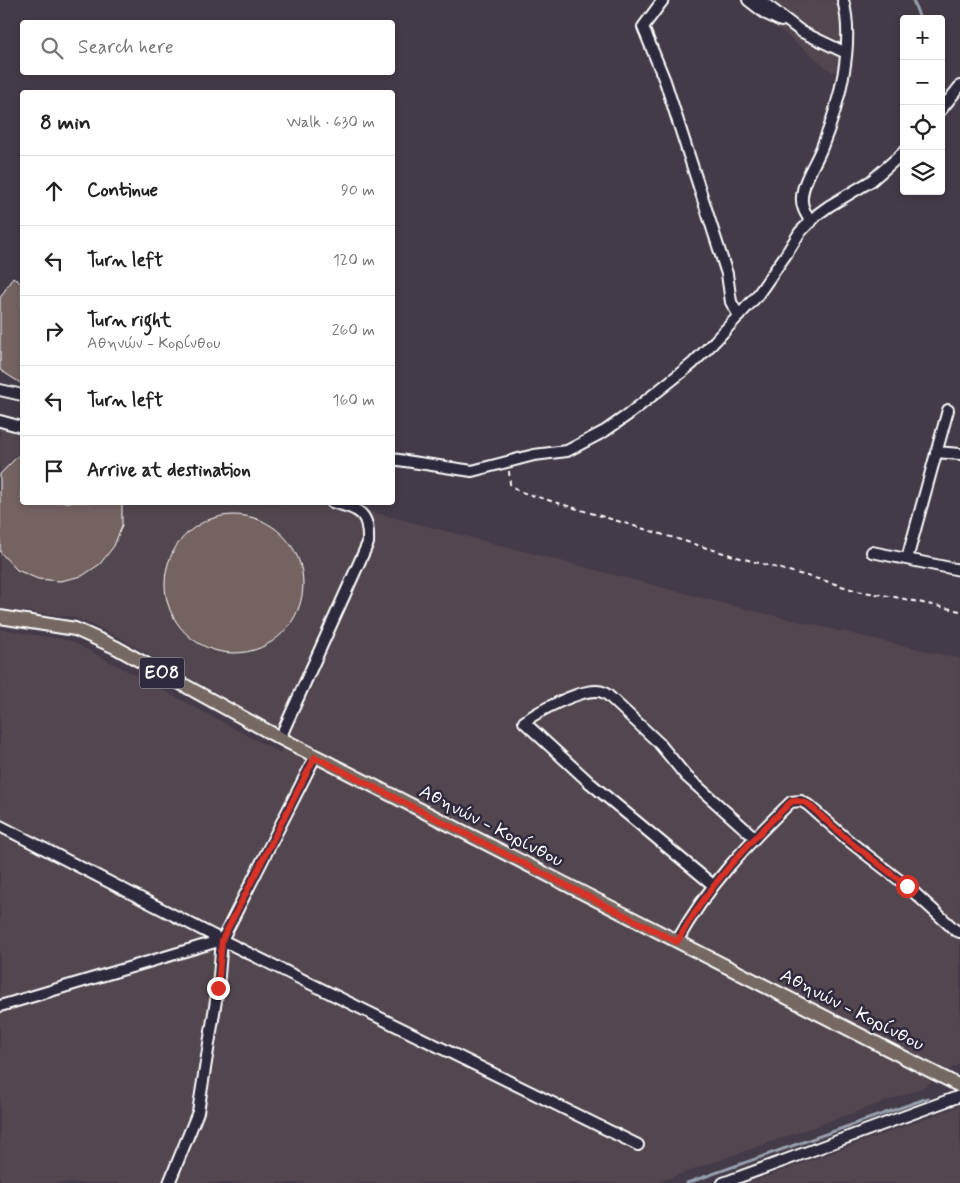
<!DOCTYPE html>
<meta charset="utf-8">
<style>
:root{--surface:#fff;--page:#f6f6f6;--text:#222;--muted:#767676;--line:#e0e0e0}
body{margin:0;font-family:Mynerve,sans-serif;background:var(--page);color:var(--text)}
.controls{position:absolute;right:15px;top:15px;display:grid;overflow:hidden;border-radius:5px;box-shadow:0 2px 8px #0003}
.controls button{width:45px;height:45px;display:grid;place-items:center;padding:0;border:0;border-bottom:1px solid var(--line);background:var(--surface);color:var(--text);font:25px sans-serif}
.stop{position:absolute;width:15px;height:15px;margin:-11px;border:4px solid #d93025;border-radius:50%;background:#fff}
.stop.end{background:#d93025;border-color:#fff;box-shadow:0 1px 5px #0008}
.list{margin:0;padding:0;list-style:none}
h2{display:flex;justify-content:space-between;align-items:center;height:65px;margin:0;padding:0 20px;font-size:21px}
h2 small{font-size:16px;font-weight:400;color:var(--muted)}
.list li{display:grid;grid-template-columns:32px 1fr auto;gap:15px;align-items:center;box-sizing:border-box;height:70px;padding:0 20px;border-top:1px solid var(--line)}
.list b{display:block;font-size:19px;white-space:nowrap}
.list p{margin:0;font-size:16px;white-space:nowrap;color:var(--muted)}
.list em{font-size:16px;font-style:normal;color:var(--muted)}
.icon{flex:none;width:28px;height:28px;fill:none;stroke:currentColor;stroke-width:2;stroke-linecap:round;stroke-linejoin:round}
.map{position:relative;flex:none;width:960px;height:1183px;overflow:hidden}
.search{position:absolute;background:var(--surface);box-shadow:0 2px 8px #0003;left:20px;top:20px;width:375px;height:55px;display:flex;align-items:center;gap:12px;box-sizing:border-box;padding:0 18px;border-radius:5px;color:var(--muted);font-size:19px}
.panel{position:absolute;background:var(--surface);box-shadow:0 2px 8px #0003;left:20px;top:90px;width:375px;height:415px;border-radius:5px}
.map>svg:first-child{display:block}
.built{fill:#534750}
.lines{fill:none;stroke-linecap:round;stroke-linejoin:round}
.stream{stroke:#97a0b0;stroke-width:3}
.building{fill:#756362;stroke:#fff}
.minor-casing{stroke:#fff;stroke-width:14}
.major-casing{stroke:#fff;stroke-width:16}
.path{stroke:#fff;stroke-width:2;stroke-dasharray:5 4;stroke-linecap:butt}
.minor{stroke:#2f2a3d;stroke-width:10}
.major{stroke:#766964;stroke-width:12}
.route{stroke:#d93025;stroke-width:6}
.labels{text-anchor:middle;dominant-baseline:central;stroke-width:5;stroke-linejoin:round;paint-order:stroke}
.shield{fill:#2f2a3d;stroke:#c1bfc5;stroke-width:1}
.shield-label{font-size:18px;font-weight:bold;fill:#fff}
.street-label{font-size:19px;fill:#fff;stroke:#2f2a3d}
</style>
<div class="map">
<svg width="960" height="1183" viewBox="0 0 960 1183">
<rect width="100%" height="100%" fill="#443b48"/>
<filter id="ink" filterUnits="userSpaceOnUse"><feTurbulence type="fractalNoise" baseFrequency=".02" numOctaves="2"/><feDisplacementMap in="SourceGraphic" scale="10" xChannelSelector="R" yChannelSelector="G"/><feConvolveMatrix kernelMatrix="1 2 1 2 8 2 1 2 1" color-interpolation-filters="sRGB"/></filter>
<g filter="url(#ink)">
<!-- built -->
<path class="built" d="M 744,0 L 847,0 L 853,65 L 832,72 Z
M 0,417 L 22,423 L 22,502 L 338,503 L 737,607 L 960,659 L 960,1063 L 920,1089 L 655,1183 L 0,1183 L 0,629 L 71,641 L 280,753 L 365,564 L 285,733 L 117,636 L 95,626 L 74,617 L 0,608 Z
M 960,1106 L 960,1183 L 748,1183 L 758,1180 Z"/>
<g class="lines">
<!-- stream -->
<path class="stream" d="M 913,0 L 920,19
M 941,84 L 942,87
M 687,1183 L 928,1098"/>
</g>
<!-- building -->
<path class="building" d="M 13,277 L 22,284 L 22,384 L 0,370 L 0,298 Z
M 22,452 L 22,502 L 122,502 L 122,525 L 114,546 L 100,564 L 82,576 L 60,581 L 38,579 L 17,570 L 0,552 L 0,474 Z
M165 584a69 69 0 1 1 138 0a69 69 0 1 1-138 0Z"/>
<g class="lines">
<!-- minor casing -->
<g class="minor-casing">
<path id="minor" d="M 663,0 L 643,27 L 665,81 L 727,274 L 731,302 L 739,316
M 748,0 L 766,14 L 781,21
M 760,0 L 802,32 L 846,53
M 941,110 L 960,86
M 811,222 C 806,214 801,207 802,197 C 803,180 816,163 822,147 C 839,105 855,45 843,0
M 0,390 L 22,395
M 0,421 L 22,427
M 936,452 L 960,454
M 392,459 L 472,471 L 534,455 L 567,451 L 605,431 L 629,414 L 692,364 L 715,341 L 757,296 L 787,253 L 800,232 L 818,214 L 829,206 L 871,181 L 904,152
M 872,552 L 960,570
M 907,559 L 948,410
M 280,738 L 368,543 C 369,512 361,510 332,502
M 0,826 L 222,940 L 638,1145
M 713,885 L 590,783 L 524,722 C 538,711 579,690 597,691 C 603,691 607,694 611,698 L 659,743 L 686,776 L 754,837
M 677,941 C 708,886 745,846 791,802 L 801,801 L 808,805 L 849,841 L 907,886 L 955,930 L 960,932
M 0,1006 L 222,940
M 169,1183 L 198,1112 L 218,988 L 222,940 L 315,757
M 723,1183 L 960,1096"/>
</g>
<!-- major casing -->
<g class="major-casing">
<path id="major" d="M 0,617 L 75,629 L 115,647 L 280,738 L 960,1086"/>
</g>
<!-- path -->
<path class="path" d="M 509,471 L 510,484 L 518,491 L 737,557 L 829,582 L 857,591 L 895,597 L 960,611"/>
<!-- minor -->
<use href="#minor" class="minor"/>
<!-- major -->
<use href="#major" class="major"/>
</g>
</g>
<g class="lines" filter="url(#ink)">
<!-- route -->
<path class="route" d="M 218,988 L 222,940 L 315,757 L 677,942 C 709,885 745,846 791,802 C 797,800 802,801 808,804 L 849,841 L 907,886"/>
</g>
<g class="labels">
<!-- shield labels -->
<rect class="shield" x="139.5" y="657.5" width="45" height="31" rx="4"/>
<g class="shield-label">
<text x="162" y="673">ΕΟ8</text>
</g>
<!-- street labels -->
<g class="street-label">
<text transform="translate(491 826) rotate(27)">Αθηνών - Κορίνθου</text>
<text transform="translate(852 1010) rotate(27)">Αθηνών - Κορίνθου</text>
</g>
</g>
</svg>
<div class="controls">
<button>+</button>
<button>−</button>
<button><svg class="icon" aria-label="locate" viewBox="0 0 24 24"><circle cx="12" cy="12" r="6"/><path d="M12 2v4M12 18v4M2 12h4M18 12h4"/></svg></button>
<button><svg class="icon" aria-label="layers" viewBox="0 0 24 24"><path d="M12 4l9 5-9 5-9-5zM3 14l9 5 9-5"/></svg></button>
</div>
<div class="stop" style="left:907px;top:886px"></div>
<div class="stop end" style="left:218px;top:988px"></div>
<div class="search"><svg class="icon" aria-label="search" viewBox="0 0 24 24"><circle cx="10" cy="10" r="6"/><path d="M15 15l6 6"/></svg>Search here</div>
<section class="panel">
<h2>8 min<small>Walk · 630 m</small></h2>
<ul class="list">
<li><svg class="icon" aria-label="ahead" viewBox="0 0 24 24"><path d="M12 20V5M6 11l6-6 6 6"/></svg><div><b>Continue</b></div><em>90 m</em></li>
<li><svg class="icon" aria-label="left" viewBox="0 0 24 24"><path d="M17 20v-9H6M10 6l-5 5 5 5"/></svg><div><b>Turn left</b></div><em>120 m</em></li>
<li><svg class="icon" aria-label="right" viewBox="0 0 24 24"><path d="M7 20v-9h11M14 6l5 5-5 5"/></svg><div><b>Turn right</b><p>Αθηνών - Κορίνθου</p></div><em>260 m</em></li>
<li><svg class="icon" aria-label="left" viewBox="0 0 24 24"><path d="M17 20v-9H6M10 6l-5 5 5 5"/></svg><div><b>Turn left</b></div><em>160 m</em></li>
<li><svg class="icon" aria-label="arrive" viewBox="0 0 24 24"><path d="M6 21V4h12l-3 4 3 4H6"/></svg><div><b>Arrive at destination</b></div></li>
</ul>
</section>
</div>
